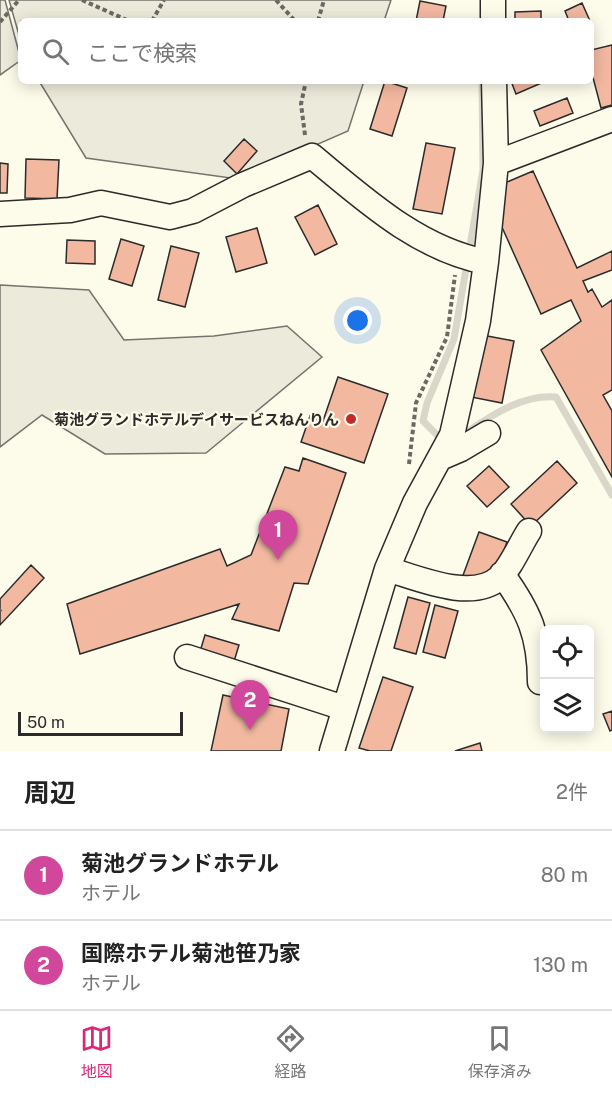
<!DOCTYPE html>
<html lang="ja">
<meta charset="utf-8">
<style>
:root{--surface:#fff;--page:#f6f6f6;--text:#222;--muted:#767676;--line:#e0e0e0;--accent:#db2777}
body{margin:0;font-family:"Public Sans","Noto Sans JP",sans-serif;background:var(--page);color:var(--text)}
.controls{position:absolute;right:18px;bottom:18px;display:grid;overflow:hidden;border-radius:9px;box-shadow:0 3px 15px #0003}
.controls button{width:54px;height:54px;display:grid;place-items:center;padding:0;border:0;border-bottom:2px solid var(--line);background:var(--surface);color:var(--text);font:30px sans-serif}
.scale{position:absolute;left:18px;bottom:15px;width:165px;box-sizing:border-box;padding-left:6px;border:3px solid #2b2b2b;border-top:0;font-size:16px;line-height:21px;white-space:nowrap;color:#2b2b2b;-webkit-text-stroke:4px #fdfbea;paint-order:stroke}
.you{position:absolute;left:358px;top:321px;width:21px;height:21px;margin:-15px;border:4px solid #fff;border-radius:50%;background:#1a73e8;box-shadow:0 0 0 9px #1a73e833}
.badge{display:grid;place-items:center;width:39px;height:39px;border-radius:50%;background:var(--accent);color:#fff;font-size:20px;font-weight:700}
.pin{position:absolute;translate:-50% -50px;filter:drop-shadow(0 2px 3px #0008)}
.pin::after{content:'';position:absolute;top:32px;width:21px;height:18px;background:inherit;clip-path:polygon(0 0,100% 0,50% 100%)}
.list{margin:0;padding:0;list-style:none}
h2{display:flex;justify-content:space-between;align-items:center;height:78px;margin:0;padding:0 24px;font-size:26px}
h2 small{font-size:20px;font-weight:400;color:var(--muted)}
.list li{display:grid;grid-template-columns:39px 1fr auto;gap:18px;align-items:center;box-sizing:border-box;height:90px;padding:0 24px;border-top:2px solid var(--line)}
.list b{display:block;font-size:22px;white-space:nowrap}
.list p{margin:0;font-size:20px;white-space:nowrap;color:var(--muted)}
.list em{font-size:20px;font-style:normal;color:var(--muted)}
.icon{flex:none;width:33px;height:33px;fill:none;stroke:currentColor;stroke-width:2;stroke-linecap:round;stroke-linejoin:round}
.map{position:relative;flex:none;width:612px;height:751px;overflow:hidden}
.search{position:absolute;background:var(--surface);box-shadow:0 3px 15px #0003;left:18px;right:18px;top:18px;height:66px;display:flex;align-items:center;gap:15px;box-sizing:border-box;padding:0 21px;border-radius:9px;color:var(--muted);font-size:22px}
.sheet{height:258px;background:var(--surface)}
nav{display:flex;justify-content:space-around;align-items:center;box-sizing:border-box;height:84px;border-top:2px solid var(--line);background:var(--surface);font-size:16px;color:var(--muted)}
nav a{display:grid;justify-items:center;gap:3px}
nav .on{color:var(--accent)}
.map>svg:first-child{display:block}
.green{fill:#ecebdb;stroke:#74746e;stroke-width:1.5}
.lines{fill:none;stroke-linecap:round;stroke-linejoin:round}
.stream{stroke:#d8d7c9;stroke-width:7}
.building{fill:#f2b8a0;stroke:#2b2b2b;stroke-width:1.5}
.minor-casing{stroke:#2b2b2b;stroke-width:27}
.path{stroke:#6a6964;stroke-width:4;stroke-dasharray:4.5 3;stroke-linecap:butt}
.minor{stroke:#fdfbea;stroke-width:24}
.poi-dot{fill:#c62828;stroke:#fdfbea;stroke-width:2}
.labels{text-anchor:middle;dominant-baseline:central;stroke-width:4.5;stroke-linejoin:round;paint-order:stroke}
.poi-label{font-size:15px;font-weight:bold;fill:#2b2b2b;stroke:#fdfbea;text-anchor:end}
</style>
<div class="map">
<svg width="612" height="751" viewBox="0 0 612 751">
<rect width="100%" height="100%" fill="#fdfbea"/>
<!-- green -->
<path class="green" d="M 0,0 L 5,0 L 21,60 L 0,75 Z
M 9,0 L 391,0 L 384,21 L 21,21 L 21,42 Z
M 39,81 L 364,81 L 348,131 L 238,179 L 86,158 Z
M 0,285 L 89,290 L 124,340 L 214,336 L 287,326 L 322,357 L 206,453 L 105,454 L 42,415 L 0,447 Z"/>
<g class="lines">
<!-- stream -->
<path class="stream" d="M 470,430 C 495,413 525,394 556,397 L 612,495
M 436,434 L 423,421 L 427,403 L 454,339 L 483,170 L 482,81"/>
</g>
<!-- building -->
<path class="building" d="M 420,1 L 446,6 L 443,21 L 416,21 Z
M 582,3 L 590,21 L 569,21 L 565,11 Z
M 541,11 L 541,21 L 515,21 L 515,12 Z
M 612,45 L 612,105 L 601,108 L 591,70 L 591,50 Z
M 385,81 L 407,88 L 392,136 L 370,129 Z
M 511,81 L 546,81 L 516,94 Z
M 567,98 L 573,113 L 540,126 L 534,111 Z
M 244,139 L 257,151 L 237,174 L 224,161 Z
M 426,143 L 455,148 L 442,214 L 413,209 Z
M 26,159 L 59,160 L 57,199 L 25,198 Z
M 0,163 L 8,164 L 7,193 L 0,193 Z
M 533,171 L 577,268 L 612,251 L 612,270 L 583,281 L 588,292 L 592,289 L 602,307 L 612,300 L 612,390 L 603,395 L 612,411 L 612,477 L 541,350 L 581,321 L 571,300 L 541,314 L 501,225 L 497,204 L 504,201 L 500,185 Z
M 318,205 L 337,244 L 315,255 L 295,217 Z
M 257,228 L 267,263 L 236,272 L 226,237 Z
M 121,239 L 144,246 L 132,286 L 109,279 Z
M 67,240 L 95,241 L 95,264 L 66,263 Z
M 171,246 L 199,253 L 185,307 L 158,300 Z
M 482,335 L 514,341 L 502,403 L 471,397 Z
M 338,377 L 388,394 L 364,463 L 301,442 L 310,416 L 323,421 Z
M 303,458 L 346,473 L 308,584 L 294,583 L 279,631 L 232,619 L 239,604 L 80,654 L 67,604 L 220,549 L 227,566 L 251,555 L 285,467 L 299,471 Z
M 557,461 L 577,483 L 531,526 L 511,504 Z
M 489,466 L 509,487 L 487,507 L 467,486 Z
M 479,532 L 507,542 L 491,588 L 462,578 Z
M 31,565 L 44,578 L 0,625 L 0,599 Z
M 408,597 L 430,603 L 416,654 L 394,648 Z
M 435,605 L 458,611 L 445,658 L 423,652 Z
M 205,635 L 239,645 L 229,678 L 195,668 Z
M 383,677 L 413,687 L 391,751 L 370,751 L 359,748 Z
M 223,695 L 289,709 L 281,751 L 211,751 Z
M 612,711 L 612,730 L 610,731 L 603,714 Z
M 480,743 L 482,751 L 455,751 Z"/>
<g class="lines">
<!-- minor casing -->
<g class="minor-casing">
<path id="minor" d="M 493,0 L 493,21
M 496,163 L 612,119
M 0,214 L 70,210 L 101,203 L 170,217 L 193,211 L 243,185 L 312,156 C 364,199 418,249 486,262
M 440,458 L 461,449 L 488,433
M 387,569 C 418,578 472,602 499,578 C 510,569 521,543 529,531
M 502,574 C 529,611 540,636 540,682
M 187,657 L 344,708
M 332,751 L 387,569 L 415,503 L 452,435 L 478,321 L 486,262 L 496,163 L 494,81"/>
</g>
<!-- path -->
<path class="path" d="M 82,0 L 129,21
M 276,0 L 295,21
M 152,21 L 164,0
M 318,21 L 324,0
M 0,22 L 19,0
M 305,135 L 301,104 L 306,81
M 409,464 L 416,403 L 447,337 L 455,275
M 0,610 L 1,609"/>
<!-- minor -->
<use href="#minor" class="minor"/>
</g>
<!-- markers -->
<circle class="poi-dot" cx="351" cy="419" r="6"/>
<g class="labels">
<!-- poi labels -->
<g class="poi-label">
<text x="339" y="419">菊池グランドホテルデイサービスねんりん</text>
</g>
</g>
</svg>
<div class="controls">
<button><svg class="icon" aria-label="locate" viewBox="0 0 24 24"><circle cx="12" cy="12" r="6"/><path d="M12 2v4M12 18v4M2 12h4M18 12h4"/></svg></button>
<button><svg class="icon" aria-label="layers" viewBox="0 0 24 24"><path d="M12 4l9 5-9 5-9-5zM3 14l9 5 9-5"/></svg></button>
</div>
<div class="scale">50 m</div>
<div class="you"></div>
<div class="pin badge" style="left:278px;top:560px;background:#d1479c">1</div>
<div class="pin badge" style="left:250px;top:730px;background:#d1479c">2</div>
<div class="search"><svg class="icon" aria-label="search" viewBox="0 0 24 24"><circle cx="10" cy="10" r="6"/><path d="M15 15l6 6"/></svg>ここで検索</div>
</div>
<section class="sheet">
<h2>周辺<small>2件</small></h2>
<ul class="list">
<li><span class="badge" style="background:#d1479c">1</span><div><b>菊池グランドホテル</b><p>ホテル</p></div><em>80 m</em></li>
<li><span class="badge" style="background:#d1479c">2</span><div><b>国際ホテル菊池笹乃家</b><p>ホテル</p></div><em>130 m</em></li>
</ul>
</section>
<nav>
<a class="on"><svg class="icon" aria-label="map" viewBox="0 0 24 24"><path d="M3 6l6-2 6 2 6-2v14l-6 2-6-2-6 2zM9 4v14M15 6v14"/></svg>地図</a>
<a><svg class="icon" aria-label="directions" viewBox="0 0 24 24"><path d="M12 3l9 9-9 9-9-9zM9 14v-3h6M13 9l2 2-2 2"/></svg>経路</a>
<a><svg class="icon" aria-label="saved" viewBox="0 0 24 24"><path d="M7 4h10v16l-5-4-5 4z"/></svg>保存済み</a>
</nav>
